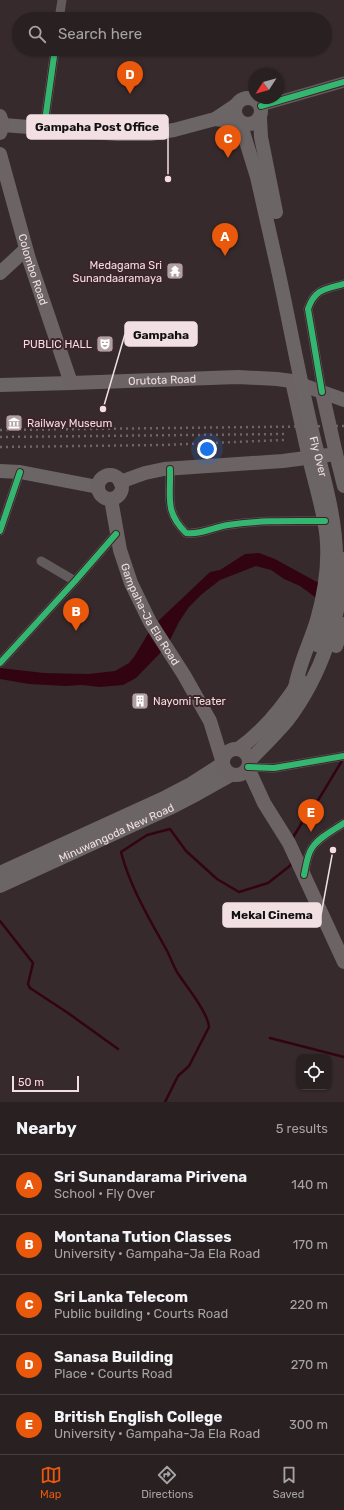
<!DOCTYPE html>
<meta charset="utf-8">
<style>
:root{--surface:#292021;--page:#31282a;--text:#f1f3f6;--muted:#a5a3a5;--line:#453e3f;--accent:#ea580c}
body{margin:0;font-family:Rubik,sans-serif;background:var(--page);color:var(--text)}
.controls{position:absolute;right:12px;bottom:12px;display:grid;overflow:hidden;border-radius:8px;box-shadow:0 1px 3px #0004}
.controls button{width:36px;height:36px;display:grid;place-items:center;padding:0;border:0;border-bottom:1px solid var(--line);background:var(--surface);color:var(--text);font:20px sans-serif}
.compass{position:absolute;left:248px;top:68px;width:36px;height:36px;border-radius:50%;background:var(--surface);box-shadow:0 1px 3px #0004;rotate:234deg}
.scale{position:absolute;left:12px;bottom:10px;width:67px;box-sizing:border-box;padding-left:4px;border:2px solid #f1dfe2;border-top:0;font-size:11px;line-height:14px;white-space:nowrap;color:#f1dfe2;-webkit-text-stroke:3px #3d2429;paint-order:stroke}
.you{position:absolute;left:207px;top:449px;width:14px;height:14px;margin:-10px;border:3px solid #fff;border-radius:50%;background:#1a73e8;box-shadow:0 0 0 6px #1a73e833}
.badge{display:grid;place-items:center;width:26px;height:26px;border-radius:50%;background:var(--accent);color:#fff;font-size:13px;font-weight:700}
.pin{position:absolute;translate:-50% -33px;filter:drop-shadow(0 1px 2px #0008)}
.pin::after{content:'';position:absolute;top:21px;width:14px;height:12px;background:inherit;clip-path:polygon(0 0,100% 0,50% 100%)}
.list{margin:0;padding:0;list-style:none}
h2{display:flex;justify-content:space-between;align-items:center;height:52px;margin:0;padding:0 16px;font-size:17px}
h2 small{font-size:13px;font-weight:400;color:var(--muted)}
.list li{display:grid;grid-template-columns:26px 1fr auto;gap:12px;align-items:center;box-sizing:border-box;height:60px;padding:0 16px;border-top:1px solid var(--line)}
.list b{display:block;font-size:15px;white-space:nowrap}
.list p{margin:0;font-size:13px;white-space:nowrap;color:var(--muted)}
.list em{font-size:13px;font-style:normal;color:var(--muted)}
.icon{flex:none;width:22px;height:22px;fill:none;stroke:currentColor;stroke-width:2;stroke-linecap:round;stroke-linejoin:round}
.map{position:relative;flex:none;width:344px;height:1102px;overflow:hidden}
.search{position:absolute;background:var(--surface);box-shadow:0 1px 3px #0004;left:12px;right:12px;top:12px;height:44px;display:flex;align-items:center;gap:10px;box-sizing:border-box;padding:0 14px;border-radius:22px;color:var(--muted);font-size:15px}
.sheet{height:352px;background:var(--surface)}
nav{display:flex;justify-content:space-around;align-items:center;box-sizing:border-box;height:56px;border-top:1px solid var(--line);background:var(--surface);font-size:11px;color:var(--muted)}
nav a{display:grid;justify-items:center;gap:2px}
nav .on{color:var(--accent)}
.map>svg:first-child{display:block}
.water{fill:#320412}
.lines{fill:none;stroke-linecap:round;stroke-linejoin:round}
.stream{stroke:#320412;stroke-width:2.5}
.minor{stroke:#625b5d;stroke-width:9}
.tertiary{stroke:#625b5d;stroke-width:11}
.primary{stroke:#6c6566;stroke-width:14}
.trunk{stroke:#6b6364;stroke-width:14}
.rail{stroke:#6d6566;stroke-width:2.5;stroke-dasharray:2 4;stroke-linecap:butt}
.primary-bridge{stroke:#6c6566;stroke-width:14}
.cycleway-casing{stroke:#3d2429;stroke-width:8}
.cycleway{stroke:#33b770;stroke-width:6}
.labels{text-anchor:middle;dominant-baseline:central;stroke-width:4;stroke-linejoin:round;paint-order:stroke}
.poi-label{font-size:11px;fill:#f1dfe2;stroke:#3d2429;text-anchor:end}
.street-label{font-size:11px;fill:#f1dfe2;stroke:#3d2429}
.leader{fill:none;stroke:#f1dfe2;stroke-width:1.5}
.callout-dot{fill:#f1dfe2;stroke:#3d2429;stroke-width:1.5}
.callout{fill:#f1dfe2;stroke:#f1dfe2;stroke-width:1.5}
.callout-label{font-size:12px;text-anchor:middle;font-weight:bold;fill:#111}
</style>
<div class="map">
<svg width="344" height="1102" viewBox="0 0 344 1102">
<rect width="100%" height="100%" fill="#372a2c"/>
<!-- water -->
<path class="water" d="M 259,553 L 275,559 L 315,581 L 344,594 L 344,612 L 319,600 L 300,586 L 284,579 L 271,570 L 256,566 L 220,580 L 202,594 L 189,607 L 179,622 L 167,646 L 136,678 L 123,685 L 100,687 L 82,685 L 66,686 L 29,684 L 0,679 L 0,668 L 44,673 L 88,674 L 115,671 L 129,663 L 134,657 L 149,632 L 155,624 L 210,572 L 220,570 L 245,554 Z"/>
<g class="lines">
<!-- stream -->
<path class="stream" d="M 292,839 L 303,821 L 314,807 L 343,759
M 0,921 L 33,963 L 28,984 L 30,988 L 68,1013 L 118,1049
M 270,1038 L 344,1057
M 165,1102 L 178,1076 L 189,1066 L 209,1027 C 208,1012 185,985 177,972 C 173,965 170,956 166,949 C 149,918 130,887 121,852 L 147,835 L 170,829 L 186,851 L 217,879 L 239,892 L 268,883 L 291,865 L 291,862"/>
<!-- minor -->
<path class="minor" d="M 59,19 L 62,0
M 44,128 L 55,49
M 322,392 L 308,309 C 315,289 325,289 344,284
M 170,469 C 171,497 164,511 186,533 C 201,535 214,527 228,525 C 260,520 293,521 325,521
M 0,531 L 20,472
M 41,561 L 75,581
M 0,663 L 75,581 L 116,534
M 248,767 L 274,768 L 344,756
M 304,875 C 306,866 307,855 312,848 C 319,837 334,830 344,823"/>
<!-- tertiary -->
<path class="tertiary" d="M 261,106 L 344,82"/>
<!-- primary -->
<g class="primary">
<circle cx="248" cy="111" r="13"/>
<path d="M 260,118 L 261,137 L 276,212"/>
<path d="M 215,119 L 240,122 L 257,177 L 278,270"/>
<path d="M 3,125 L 118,134 L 150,134 L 174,130 L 215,119 L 236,105"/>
<path d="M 0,273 L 26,249"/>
<path d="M 0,385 L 71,383"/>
<path d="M 322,392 L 344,400"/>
<path d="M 336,454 L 344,486"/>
<path d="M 0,471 L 20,472 L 98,487"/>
<path d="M 336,646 L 344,624"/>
<path d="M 295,688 C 299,664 310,643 317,620 C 326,588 331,553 324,520 C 320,499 314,479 309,458"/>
<path d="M 238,749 C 264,731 283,707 300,680"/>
<path d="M 249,761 C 262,748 275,735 287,721 C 322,675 341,616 344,559"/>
<path d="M 0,873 L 166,797 L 191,784 L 222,764"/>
<path id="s1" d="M 0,886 L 170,808 L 197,794 L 231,775"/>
</g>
<!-- trunk -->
<g class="trunk">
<path d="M 0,116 L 3,125 L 0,133"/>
<path id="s2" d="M 0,154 L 29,259 L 71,383 L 238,377 L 277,379 L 292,381 L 322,392 L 336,454 L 283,461 L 164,469 L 145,473 L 120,482"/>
<path d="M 292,381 L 309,458"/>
<circle cx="110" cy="487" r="12"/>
<path id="s3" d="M 111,499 L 120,550 L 131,583 L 150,622 L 184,675 L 210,721 L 222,760"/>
<circle cx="236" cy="762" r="13"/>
<path d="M 248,768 L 264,803 L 289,843 L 344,962"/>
</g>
<!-- rail -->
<path class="rail" d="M 0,430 L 344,426
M 0,437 L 285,434
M 0,447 L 161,445 L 285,440"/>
<!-- primary-bridge -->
<path class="primary-bridge" id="s4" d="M 278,270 C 289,320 298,371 310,422 C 320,467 337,515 336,562 C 335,591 326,617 317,645"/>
<!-- cycleway casing -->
<g class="cycleway-casing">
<path id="cycleway" d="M 261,106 L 344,82
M 44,128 L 55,49
M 322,392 L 308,309 C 315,289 325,289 344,284
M 170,469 C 171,497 164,511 186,533 C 201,535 214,527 228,525 C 260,520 293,521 325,521
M 0,531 L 20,472
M 0,663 L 75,581 L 116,534
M 248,767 L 274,768 L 344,756
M 304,875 C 306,866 307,855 312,848 C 319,837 334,830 344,823"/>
</g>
<!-- cycleway -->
<use href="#cycleway" class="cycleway"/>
</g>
<!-- icons -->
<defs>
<g id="temple-square" transform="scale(0.9)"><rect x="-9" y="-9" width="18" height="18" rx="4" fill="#b0a0a2" stroke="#3d2429"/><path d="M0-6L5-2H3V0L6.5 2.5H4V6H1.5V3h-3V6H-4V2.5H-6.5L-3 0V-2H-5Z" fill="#fff"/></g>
<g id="theatre-square" transform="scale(0.9)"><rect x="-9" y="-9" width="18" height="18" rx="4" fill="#b0a0a2" stroke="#3d2429"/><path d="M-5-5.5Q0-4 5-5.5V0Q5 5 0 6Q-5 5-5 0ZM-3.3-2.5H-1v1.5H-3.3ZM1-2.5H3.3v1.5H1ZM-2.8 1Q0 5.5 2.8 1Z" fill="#fff"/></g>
<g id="museum-square" transform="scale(0.9)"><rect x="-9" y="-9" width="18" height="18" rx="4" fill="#b0a0a2" stroke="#3d2429"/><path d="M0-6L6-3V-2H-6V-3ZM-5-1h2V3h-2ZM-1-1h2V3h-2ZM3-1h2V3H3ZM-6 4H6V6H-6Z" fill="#fff"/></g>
<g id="building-square" transform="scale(0.9)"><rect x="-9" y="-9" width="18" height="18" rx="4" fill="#b0a0a2" stroke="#3d2429"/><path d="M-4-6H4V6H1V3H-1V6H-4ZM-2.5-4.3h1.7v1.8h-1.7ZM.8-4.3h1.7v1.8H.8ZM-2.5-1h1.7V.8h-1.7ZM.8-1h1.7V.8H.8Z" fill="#fff"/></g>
</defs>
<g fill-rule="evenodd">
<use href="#temple-square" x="175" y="271"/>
<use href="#theatre-square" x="105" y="344"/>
<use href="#museum-square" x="14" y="423"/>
<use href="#building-square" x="140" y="701"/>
</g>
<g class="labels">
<!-- poi labels -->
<g class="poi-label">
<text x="162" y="265">Medagama Sri<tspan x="162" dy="13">Sunandaaramaya</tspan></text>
<text x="92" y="344">PUBLIC HALL</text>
<text x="27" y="423" text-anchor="start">Railway Museum</text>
<text x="153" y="701" text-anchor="start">Nayomi Teater</text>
</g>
<!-- street labels -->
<g class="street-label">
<text stroke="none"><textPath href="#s2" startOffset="120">Colombo Road</textPath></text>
<text stroke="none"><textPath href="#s2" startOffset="331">Orutota Road</textPath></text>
<text stroke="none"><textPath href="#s4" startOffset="191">Fly Over</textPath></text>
<text stroke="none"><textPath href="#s3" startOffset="123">Gampaha-Ja Ela Road</textPath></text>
<text stroke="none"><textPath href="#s1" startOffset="128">Minuwangoda New Road</textPath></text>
</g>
</g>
<!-- callouts -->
<path class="leader" d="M168 179L168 127M103 409L125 334M333 850L321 915"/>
<g class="callout-dot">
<circle cx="168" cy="179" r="4"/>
<circle cx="103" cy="409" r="4"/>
<circle cx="333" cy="850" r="4"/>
</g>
<g class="callout">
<rect x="27" y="115" width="141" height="24" rx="4"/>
<rect x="125" y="322" width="72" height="24" rx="4"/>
<rect x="223" y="903" width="98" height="24" rx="4"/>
</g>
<g class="callout-label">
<text x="97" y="131">Gampaha Post Office</text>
<text x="161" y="339">Gampaha</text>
<text x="272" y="919">Mekal Cinema</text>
</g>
</svg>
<div class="controls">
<button><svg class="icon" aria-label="locate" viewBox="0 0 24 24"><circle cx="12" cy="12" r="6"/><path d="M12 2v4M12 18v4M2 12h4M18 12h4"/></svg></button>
</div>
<svg class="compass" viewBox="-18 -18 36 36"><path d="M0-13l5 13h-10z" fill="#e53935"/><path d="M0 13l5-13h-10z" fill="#a5a3a5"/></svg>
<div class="scale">50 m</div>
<div class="you"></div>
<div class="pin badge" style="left:225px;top:256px">A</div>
<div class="pin badge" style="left:76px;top:631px">B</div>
<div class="pin badge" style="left:228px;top:158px">C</div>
<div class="pin badge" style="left:130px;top:94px">D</div>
<div class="pin badge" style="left:311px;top:832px">E</div>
<div class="search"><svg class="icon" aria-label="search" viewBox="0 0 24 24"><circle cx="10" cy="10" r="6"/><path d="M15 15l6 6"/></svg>Search here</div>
</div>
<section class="sheet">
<h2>Nearby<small>5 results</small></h2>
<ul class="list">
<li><span class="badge">A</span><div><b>Sri Sunandarama Pirivena</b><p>School · Fly Over</p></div><em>140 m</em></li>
<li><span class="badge">B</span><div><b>Montana Tution Classes</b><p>University · Gampaha-Ja Ela Road</p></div><em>170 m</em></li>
<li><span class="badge">C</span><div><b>Sri Lanka Telecom</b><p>Public building · Courts Road</p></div><em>220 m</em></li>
<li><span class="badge">D</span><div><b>Sanasa Building</b><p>Place · Courts Road</p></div><em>270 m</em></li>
<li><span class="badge">E</span><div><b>British English College</b><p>University · Gampaha-Ja Ela Road</p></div><em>300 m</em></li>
</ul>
</section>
<nav>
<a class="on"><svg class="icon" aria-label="map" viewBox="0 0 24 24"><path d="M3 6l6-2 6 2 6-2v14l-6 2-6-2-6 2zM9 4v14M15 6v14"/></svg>Map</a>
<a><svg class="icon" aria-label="directions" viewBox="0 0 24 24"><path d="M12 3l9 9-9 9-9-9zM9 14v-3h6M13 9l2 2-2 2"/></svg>Directions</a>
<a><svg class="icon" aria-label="saved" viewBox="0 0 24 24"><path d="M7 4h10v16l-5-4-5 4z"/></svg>Saved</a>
</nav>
